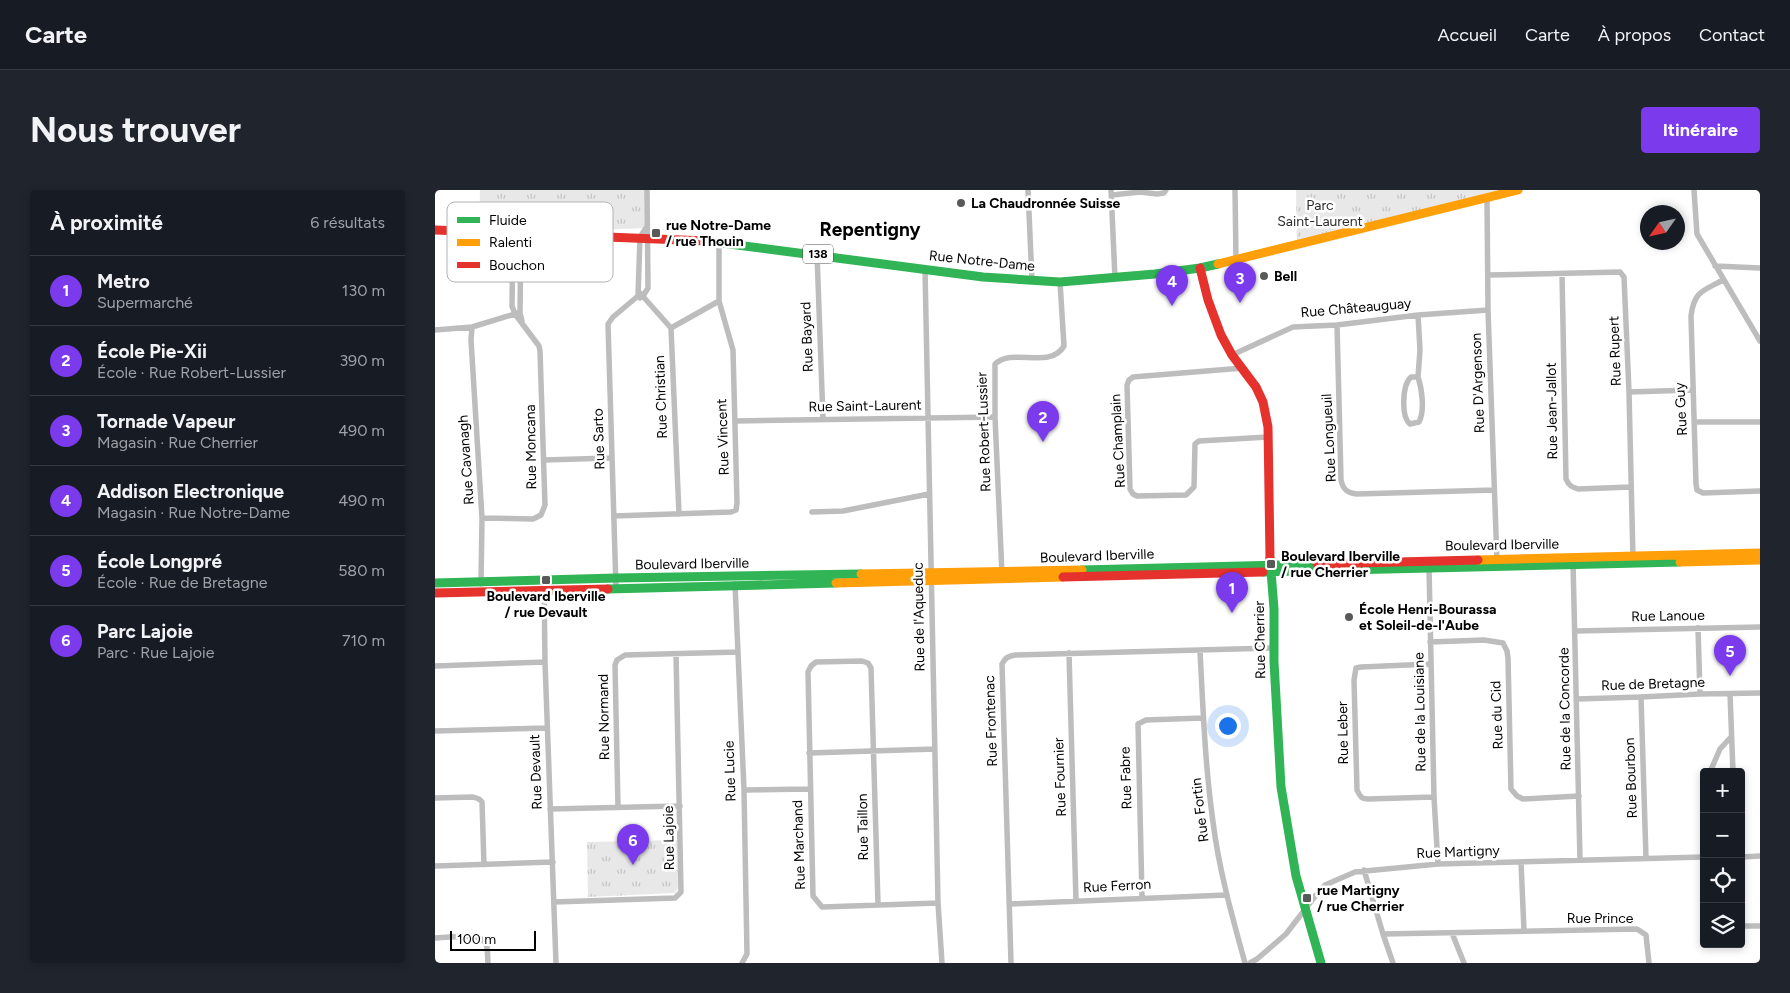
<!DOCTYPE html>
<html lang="fr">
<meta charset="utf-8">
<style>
:root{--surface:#171b24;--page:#20242c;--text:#f1f3f6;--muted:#9ea1a6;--line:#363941;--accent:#7c3aed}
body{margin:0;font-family:Figtree,sans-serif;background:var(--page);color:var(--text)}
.controls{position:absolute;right:15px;bottom:15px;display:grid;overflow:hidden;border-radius:5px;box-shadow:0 2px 8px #0003}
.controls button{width:45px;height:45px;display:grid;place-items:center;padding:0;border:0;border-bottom:1px solid var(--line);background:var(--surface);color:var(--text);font:25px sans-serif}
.compass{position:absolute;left:1205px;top:15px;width:45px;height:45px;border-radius:50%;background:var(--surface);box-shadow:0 2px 8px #0003;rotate:236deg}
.scale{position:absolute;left:15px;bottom:12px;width:86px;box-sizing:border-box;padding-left:5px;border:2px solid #000;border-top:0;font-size:14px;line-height:18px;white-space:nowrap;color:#000;-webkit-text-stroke:4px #fff;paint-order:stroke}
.you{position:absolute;left:792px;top:535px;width:18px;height:18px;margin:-12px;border:4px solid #fff;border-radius:50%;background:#1a73e8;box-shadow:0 0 0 8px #1a73e833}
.badge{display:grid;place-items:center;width:32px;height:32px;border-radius:50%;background:var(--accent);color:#fff;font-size:16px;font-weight:700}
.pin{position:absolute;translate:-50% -41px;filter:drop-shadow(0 1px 2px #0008)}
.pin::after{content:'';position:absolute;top:26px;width:18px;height:15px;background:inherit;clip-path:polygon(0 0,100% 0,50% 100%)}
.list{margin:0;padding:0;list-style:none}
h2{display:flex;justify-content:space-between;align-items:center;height:65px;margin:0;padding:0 20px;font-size:21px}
h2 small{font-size:16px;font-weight:400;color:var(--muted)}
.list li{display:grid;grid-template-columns:32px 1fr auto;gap:15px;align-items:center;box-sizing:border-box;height:70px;padding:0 20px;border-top:1px solid var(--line)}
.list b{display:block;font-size:19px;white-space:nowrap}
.list p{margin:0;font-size:16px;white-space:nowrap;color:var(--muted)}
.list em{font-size:16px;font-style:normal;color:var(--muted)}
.icon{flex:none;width:28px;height:28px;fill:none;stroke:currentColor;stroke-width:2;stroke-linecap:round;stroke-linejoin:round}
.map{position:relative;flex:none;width:1325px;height:773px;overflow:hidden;border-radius:5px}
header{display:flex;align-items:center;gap:30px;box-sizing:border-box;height:70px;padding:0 25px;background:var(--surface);border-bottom:1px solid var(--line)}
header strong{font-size:24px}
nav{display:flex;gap:28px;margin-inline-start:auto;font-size:18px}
.intro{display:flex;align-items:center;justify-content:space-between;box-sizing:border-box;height:120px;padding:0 30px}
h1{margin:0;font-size:35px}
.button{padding:12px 22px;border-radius:5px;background:var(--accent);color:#fff;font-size:18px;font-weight:700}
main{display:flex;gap:30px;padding:0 30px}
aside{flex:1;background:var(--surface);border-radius:5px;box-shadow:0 2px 8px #0003}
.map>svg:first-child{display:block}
.park{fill:url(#park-tufts)}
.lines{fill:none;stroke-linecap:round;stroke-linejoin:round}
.street{stroke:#bdbdbd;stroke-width:5.5}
.fast{stroke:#30b455;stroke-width:9}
.slow{stroke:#ff9f0a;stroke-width:9}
.jam{stroke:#e5322d;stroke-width:9}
.poi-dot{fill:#595959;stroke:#fff;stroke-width:2}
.labels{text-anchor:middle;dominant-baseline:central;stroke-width:5;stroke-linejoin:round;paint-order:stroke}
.shield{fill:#fff;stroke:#4c4c4c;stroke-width:1}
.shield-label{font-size:12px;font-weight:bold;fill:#000}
.poi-label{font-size:14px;font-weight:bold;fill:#000;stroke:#fff;text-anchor:start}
.park-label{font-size:14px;fill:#2c2c2c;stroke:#fff}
.street-label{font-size:14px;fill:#000;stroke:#fff}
.district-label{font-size:19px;font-weight:bold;fill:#000;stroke:#fff}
.key{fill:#fff;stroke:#b2b2b2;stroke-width:1}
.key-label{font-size:14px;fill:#000}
</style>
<header>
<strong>Carte</strong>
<nav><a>Accueil</a><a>Carte</a><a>À propos</a><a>Contact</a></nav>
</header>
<div class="intro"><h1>Nous trouver</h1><a class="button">Itinéraire</a></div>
<main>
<aside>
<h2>À proximité<small>6 résultats</small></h2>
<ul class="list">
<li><span class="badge">1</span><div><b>Metro</b><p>Supermarché</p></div><em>130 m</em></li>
<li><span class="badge">2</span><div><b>École Pie-Xii</b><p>École · Rue Robert-Lussier</p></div><em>390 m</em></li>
<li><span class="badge">3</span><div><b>Tornade Vapeur</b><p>Magasin · Rue Cherrier</p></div><em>490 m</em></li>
<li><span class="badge">4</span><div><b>Addison Electronique</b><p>Magasin · Rue Notre-Dame</p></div><em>490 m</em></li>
<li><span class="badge">5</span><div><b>École Longpré</b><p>École · Rue de Bretagne</p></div><em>580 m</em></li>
<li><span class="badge">6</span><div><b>Parc Lajoie</b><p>Parc · Rue Lajoie</p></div><em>710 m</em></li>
</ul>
</aside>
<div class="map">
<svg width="1325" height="773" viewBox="0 0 1325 773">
<defs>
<pattern id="park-tufts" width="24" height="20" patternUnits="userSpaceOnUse" patternTransform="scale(1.25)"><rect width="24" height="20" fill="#e8e8e8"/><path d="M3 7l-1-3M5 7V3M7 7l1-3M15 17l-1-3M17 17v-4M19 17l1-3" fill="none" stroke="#c5c5c5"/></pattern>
</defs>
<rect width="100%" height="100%" fill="#fff"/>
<!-- park -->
<path class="park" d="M 45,0 L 213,0 L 213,38 L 86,43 L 44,40 Z
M 861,0 L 1083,0 L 862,54 Z
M 242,650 L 243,698 L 240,703 L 153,707 L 152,652 Z"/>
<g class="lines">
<!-- street -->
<path class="street" d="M 593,0 L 597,90
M 676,0 L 680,88
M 800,0 L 801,69
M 1259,0 L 1262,44 L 1325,151
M 677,5 L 705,2 L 722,4 L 729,3 L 731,0
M 1052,8 L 1053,120 L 1062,372
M 86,43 L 85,123 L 87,131
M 382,64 L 388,229
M 1280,76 L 1325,78
M 490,79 L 503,713 L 507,773
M 1127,84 L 1131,289 C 1134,296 1137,297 1143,299 L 1196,297
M 1054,85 L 1185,82 L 1189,87 L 1194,202 L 1198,368
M 1288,90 C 1268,101 1259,101 1256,126 L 1261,294 L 1262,300 L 1268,303 L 1325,301
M 204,102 L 236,138 L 244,324
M 205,108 L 208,106 L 213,98 L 212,0
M 902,135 L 906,290 C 908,300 913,303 922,304 L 1059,300
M 37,137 L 36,150 L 47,328 L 46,394
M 236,138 L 284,111
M 0,140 L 37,137 L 83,123
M 797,165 L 858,137 L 902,135 L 983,125 L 1053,120
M 808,178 L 698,187 L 694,190 L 692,195 L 695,299 L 698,304 L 702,306 L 751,305 L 759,297 L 760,254 L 764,251 L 833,247
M 983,187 C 987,199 990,221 984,232 L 975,234 C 966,227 967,195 976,187 L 983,187 L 985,160 L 983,125
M 1194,202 L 1257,200
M 300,231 L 560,227
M 1259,232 L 1325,232
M 109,270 L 176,268
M 377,322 L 408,321 L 494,304
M 179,326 L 296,322 L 301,320 L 302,313 L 298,160 L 284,111 L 284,51
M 47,328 L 98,329 L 106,325 L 110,315 L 105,161 L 104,156 L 80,124 L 77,116 L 78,43
M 1138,372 L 1145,670
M 994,377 L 999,607 L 1003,674
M 567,384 L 560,227 L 560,174 C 578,157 615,180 629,156 L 625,92
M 109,391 L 110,472 L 121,773
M 300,394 L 309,600 L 312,764 L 307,773
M 181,398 L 173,134 L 178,127 L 203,106 L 205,47 L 211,38
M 1263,438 L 1265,504
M 1141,441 L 1325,437
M 995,452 L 1049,450 L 1068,453 L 1072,461 L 1073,468 L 1076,599 L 1082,606 L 1088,609 L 1144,606
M 765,461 C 768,518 770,575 778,632 C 784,680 797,726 810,773
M 634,463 L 641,711
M 996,474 L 926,477 L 921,478 L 919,490 L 922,600 C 925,606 926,609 933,609 L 999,607
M 0,476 L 110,472
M 1295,504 L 1298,582
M 1206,507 L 1211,668
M 1142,509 L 1206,507 L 1265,504 L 1325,503
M 0,541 L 112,538
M 374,563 L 500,559
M 1275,582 L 1285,559 L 1296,547
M 309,600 L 374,599
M 0,608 L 38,607 L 44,609 L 47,612 L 49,675
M 183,617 L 180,475 L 182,470 L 190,465 L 303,462
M 115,619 L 245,616
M 1306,667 L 1325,666
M 1086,672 L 1089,741
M 0,676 L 118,672
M 929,680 L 948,744 L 958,773
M 707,707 L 703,534 L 711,530 L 768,528
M 119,712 L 240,708 L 246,702 L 241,464
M 443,714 L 436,478 L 433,473 L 427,471 L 381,472 L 376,476 L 373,482 L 378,706 L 387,717 L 503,713
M 574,714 L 791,705
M 1306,736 L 1325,736
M 1017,743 L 1029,773
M 948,744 L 1202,739 L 1211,745 L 1214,773
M 0,748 C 10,748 41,743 48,750 C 54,754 52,766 53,773
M 576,773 L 567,474 C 570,468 573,466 580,465 L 839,458
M 815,773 L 822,769 L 851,744 L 881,705 L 890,695 L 920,682 L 1003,674 L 1269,667"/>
<!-- fast -->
<path class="fast" d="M 271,51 L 548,87 L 625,92 L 720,84 L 765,78 L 783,74
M 835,368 L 839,419 L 839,472 L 846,597 L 861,686 L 886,773
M 647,380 L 882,374
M 828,382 L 1245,372
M 0,393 L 181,388 L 426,384
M 173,399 L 401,393"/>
<!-- slow -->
<path class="slow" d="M 783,74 L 1083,0
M 1043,370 L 1325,363
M 1245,372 L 1325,370
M 426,384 L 647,380
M 401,393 L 628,387"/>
<!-- jam -->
<path class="jam" d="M 0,40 L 271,51
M 765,78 L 773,110 L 786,145 L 797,165 L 821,197 L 828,212 L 833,237 L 835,368
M 882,374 L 1043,370
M 628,387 L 828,382
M 0,403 L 173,399"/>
</g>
<!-- markers -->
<g class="poi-dot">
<circle cx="526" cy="13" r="5"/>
<rect x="216" y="38" width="10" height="10" rx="2.5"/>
<circle cx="829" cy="86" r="5"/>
<rect x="831" y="369" width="10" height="10" rx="2.5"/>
<rect x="106" y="385" width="10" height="10" rx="2.5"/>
<circle cx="914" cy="427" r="5"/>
<rect x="867" y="703" width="10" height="10" rx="2.5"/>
</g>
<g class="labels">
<!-- shield labels -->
<rect class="shield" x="368" y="54.5" width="30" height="19" rx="4"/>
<g class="shield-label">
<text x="383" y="64">138</text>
</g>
<!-- poi labels -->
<g class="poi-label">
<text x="536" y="13">La Chaudronnée Suisse</text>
<text x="231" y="35">rue Notre-Dame<tspan x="231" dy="16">/ rue Thouin</tspan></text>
<text x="839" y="86">Bell</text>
<text x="846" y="366">Boulevard Iberville<tspan x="846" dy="16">/ rue Cherrier</tspan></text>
<text x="111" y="406" text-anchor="middle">Boulevard Iberville<tspan x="111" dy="16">/ rue Devault</tspan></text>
<text x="924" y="419">École Henri-Bourassa<tspan x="924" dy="16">et Soleil-de-l'Aube</tspan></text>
<text x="882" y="700">rue Martigny<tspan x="882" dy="16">/ rue Cherrier</tspan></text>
</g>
<!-- park labels -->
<g class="park-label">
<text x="885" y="15">Parc<tspan x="885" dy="16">Saint-Laurent</tspan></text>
</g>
<!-- street labels -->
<g class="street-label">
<text transform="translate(547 71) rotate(6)">Rue Notre-Dame</text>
<text transform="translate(921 118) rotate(-5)">Rue Châteauguay</text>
<text transform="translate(372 147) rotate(-92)">Rue Bayard</text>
<text transform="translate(1180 161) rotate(-92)">Rue Rupert</text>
<text transform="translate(1043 193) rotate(-92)">Rue D'Argenson</text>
<text transform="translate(226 207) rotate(-92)">Rue Christian</text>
<text transform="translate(430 216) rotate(-1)">Rue Saint-Laurent</text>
<text transform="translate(1246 219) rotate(-93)">Rue Guy</text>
<text transform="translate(1117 221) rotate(-91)">Rue Jean-Jallot</text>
<text transform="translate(549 242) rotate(-92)">Rue Robert-Lussier</text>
<text transform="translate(288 247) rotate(-92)">Rue Vincent</text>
<text transform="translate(894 248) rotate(-93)">Rue Longueuil</text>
<text transform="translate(164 249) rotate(-92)">Rue Sarto</text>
<text transform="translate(683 251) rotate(-93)">Rue Champlain</text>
<text transform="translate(96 257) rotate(-91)">Rue Moncana</text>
<text transform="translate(31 270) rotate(-94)">Rue Cavanagh</text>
<text transform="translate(1067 355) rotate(-1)">Boulevard Iberville</text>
<text transform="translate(662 366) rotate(-2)">Boulevard Iberville</text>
<text transform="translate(257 374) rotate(-1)">Boulevard Iberville</text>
<text transform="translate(1233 426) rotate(-1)">Rue Lanoue</text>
<text transform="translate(484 427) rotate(-91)">Rue de l'Aqueduc</text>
<text transform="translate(825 450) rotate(-91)">Rue Cherrier</text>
<text transform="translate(1218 494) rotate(-2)">Rue de Bretagne</text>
<text transform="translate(1130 519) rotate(-91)">Rue de la Concorde</text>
<text transform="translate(985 522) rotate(-91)">Rue de la Louisiane</text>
<text transform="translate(1062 525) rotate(-92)">Rue du Cid</text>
<text transform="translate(169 527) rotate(-91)">Rue Normand</text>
<text transform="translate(556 531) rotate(-92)">Rue Frontenac</text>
<text transform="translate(908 543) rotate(-91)">Rue Leber</text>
<text transform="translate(295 581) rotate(-92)">Rue Lucie</text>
<text transform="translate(101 582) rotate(-92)">Rue Devault</text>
<text transform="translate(625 587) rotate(-92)">Rue Fournier</text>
<text transform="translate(691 588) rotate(-92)">Rue Fabre</text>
<text transform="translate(1196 588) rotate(-92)">Rue Bourbon</text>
<text transform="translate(765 620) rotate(-97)">Rue Fortin</text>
<text transform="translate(428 637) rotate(-91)">Rue Taillon</text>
<text transform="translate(234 648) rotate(-91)">Rue Lajoie</text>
<text transform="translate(364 655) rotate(-92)">Rue Marchand</text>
<text transform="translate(1023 662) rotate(-2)">Rue Martigny</text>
<text transform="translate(682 696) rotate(-3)">Rue Ferron</text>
<text x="1165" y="728">Rue Prince</text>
</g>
<!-- district labels -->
<g class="district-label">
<text x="435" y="39">Repentigny</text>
</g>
</g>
<!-- legend -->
<rect x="12" y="12" width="166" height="80" rx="8" class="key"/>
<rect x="22" y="27" width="23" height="6" fill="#30b455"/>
<rect x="22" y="49" width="23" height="7" fill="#ff9f0a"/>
<rect x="22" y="72" width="23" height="6" fill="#e5322d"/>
<g class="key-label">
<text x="54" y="35">Fluide</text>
<text x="54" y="57">Ralenti</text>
<text x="54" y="80">Bouchon</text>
</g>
</svg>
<div class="controls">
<button>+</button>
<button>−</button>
<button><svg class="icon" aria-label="locate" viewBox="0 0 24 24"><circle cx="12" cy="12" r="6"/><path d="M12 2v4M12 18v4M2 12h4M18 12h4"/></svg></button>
<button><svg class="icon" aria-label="layers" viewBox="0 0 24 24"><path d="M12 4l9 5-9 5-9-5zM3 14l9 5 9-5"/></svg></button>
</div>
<svg class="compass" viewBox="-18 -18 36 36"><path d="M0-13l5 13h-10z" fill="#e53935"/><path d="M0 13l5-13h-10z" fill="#9ea1a6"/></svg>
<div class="scale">100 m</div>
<div class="you"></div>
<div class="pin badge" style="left:797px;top:423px">1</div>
<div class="pin badge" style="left:608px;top:252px">2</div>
<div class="pin badge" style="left:805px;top:113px">3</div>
<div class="pin badge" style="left:737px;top:116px">4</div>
<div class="pin badge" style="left:1295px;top:486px">5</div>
<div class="pin badge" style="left:198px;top:675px">6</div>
</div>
</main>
